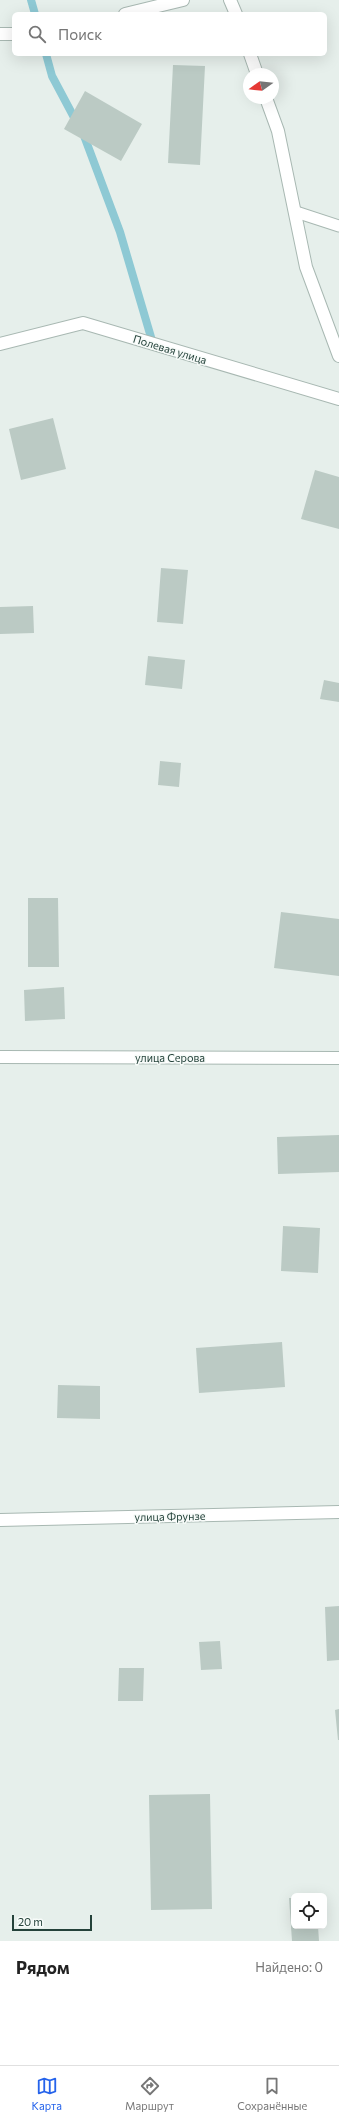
<!DOCTYPE html>
<html lang="ru">
<meta charset="utf-8">
<style>
:root{--surface:#fff;--page:#f2f2f2;--text:#222;--muted:#767676;--line:#e0e0e0;--accent:#2563eb}
body{margin:0;font-family:Commissioner,sans-serif;background:var(--page);color:var(--text)}
.controls{position:absolute;right:12px;bottom:12px;display:grid;overflow:hidden;border-radius:6px;box-shadow:0 4px 16px #0002}
.controls button{width:36px;height:36px;display:grid;place-items:center;padding:0;border:0;border-bottom:1px solid var(--line);background:var(--surface);color:var(--text);font:20px sans-serif}
.compass{position:absolute;left:243px;top:68px;width:36px;height:36px;border-radius:50%;background:var(--surface);box-shadow:0 4px 16px #0002;rotate:255deg}
.scale{position:absolute;left:12px;bottom:10px;width:80px;box-sizing:border-box;padding-left:4px;border:2px solid #24423a;border-top:0;font-size:11px;line-height:14px;white-space:nowrap;color:#24423a;-webkit-text-stroke:3px #f7fbf9;paint-order:stroke}
.list{margin:0;padding:0;list-style:none}
h2{display:flex;justify-content:space-between;align-items:center;height:52px;margin:0;padding:0 16px;font-size:17px}
h2 small{font-size:13px;font-weight:400;color:var(--muted)}
.icon{flex:none;width:22px;height:22px;fill:none;stroke:currentColor;stroke-width:2;stroke-linecap:round;stroke-linejoin:round}
.map{position:relative;flex:none;width:339px;height:1941px;overflow:hidden}
.search{position:absolute;background:var(--surface);box-shadow:0 4px 16px #0002;left:12px;right:12px;top:12px;height:44px;display:flex;align-items:center;gap:10px;box-sizing:border-box;padding:0 14px;border-radius:6px;color:var(--muted);font-size:15px}
.sheet{height:124px;background:var(--surface)}
nav{display:flex;justify-content:space-around;align-items:center;box-sizing:border-box;height:56px;border-top:1px solid var(--line);background:var(--surface);font-size:11px;color:var(--muted)}
nav a{display:grid;justify-items:center;gap:2px}
nav .on{color:var(--accent)}
.map>svg:first-child{display:block}
.lines{fill:none;stroke-linecap:round;stroke-linejoin:round}
.stream{stroke:#8ec9d4;stroke-width:8}
.building{fill:#bbcac4}
.service-casing{stroke:#a8b8b2;stroke-width:13}
.minor-casing{stroke:#a8b8b2;stroke-width:14}
.tertiary-casing{stroke:#a8b8b2;stroke-width:14}
.service{stroke:#fff;stroke-width:11}
.minor{stroke:#fff;stroke-width:12}
.tertiary{stroke:#fff;stroke-width:12}
.labels{text-anchor:middle;dominant-baseline:central;stroke-width:3;stroke-linejoin:round;paint-order:stroke}
.street-label{font-size:11px;fill:#24423a;stroke:#f7fbf9}
</style>
<div class="map">
<svg width="339" height="1941" viewBox="0 0 339 1941">
<rect width="100%" height="100%" fill="#e6efeb"/>
<g class="lines">
<!-- stream -->
<path class="stream" d="M 31,0 L 35,14
M 46,54 L 52,76 L 77,123
M 83,133 L 120,232 L 153,344"/>
</g>
<!-- building -->
<path class="building" d="M 173,65 L 205,66 L 200,165 L 168,163 Z
M 85,91 L 142,124 L 121,161 L 64,129 Z
M 53,418 L 66,469 L 21,480 L 9,429 Z
M 315,470 L 339,477 L 339,529 L 301,519 Z
M 161,568 L 188,570 L 183,624 L 157,622 Z
M 33,606 L 34,633 L 0,634 L 0,607 Z
M 148,656 L 185,660 L 182,689 L 145,685 Z
M 324,680 L 339,683 L 339,702 L 320,699 Z
M 160,761 L 181,763 L 179,787 L 158,785 Z
M 28,898 L 58,898 L 59,967 L 28,967 Z
M 281,912 L 339,919 L 339,976 L 274,968 Z
M 64,987 L 65,1019 L 25,1021 L 24,990 Z
M 339,1135 L 339,1172 L 278,1174 L 277,1137 Z
M 283,1226 L 320,1228 L 318,1273 L 281,1271 Z
M 282,1342 L 285,1387 L 199,1393 L 196,1348 Z
M 58,1385 L 100,1386 L 100,1419 L 57,1418 Z
M 339,1606 L 339,1660 L 327,1661 L 325,1607 Z
M 220,1641 L 222,1669 L 201,1670 L 199,1642 Z
M 119,1668 L 144,1668 L 143,1701 L 118,1701 Z
M 339,1709 L 339,1740 L 338,1740 L 335,1710 Z
M 210,1794 L 212,1909 L 151,1910 L 149,1795 Z
M 289,1898 L 294,1898 L 294,1926 L 318,1926 L 319,1941 L 292,1941 Z"/>
<g class="lines">
<!-- service casing -->
<g class="service-casing">
<path id="service" d="M 296,212 L 339,226"/>
</g>
<!-- minor casing -->
<g class="minor-casing">
<path id="minor" d="M 230,0 L 236,14
M 250,54 L 257,74
M 266,98 L 278,131 L 306,267 L 339,356
M 0,344 L 83,323 L 339,399
M 0,1057 L 339,1058
M 0,1520 L 339,1512"/>
</g>
<!-- tertiary casing -->
<g class="tertiary-casing">
<path id="tertiary" d="M 125,14 L 183,0
M 0,34 L 14,34"/>
</g>
<!-- service -->
<use href="#service" class="service"/>
<!-- minor -->
<use href="#minor" class="minor"/>
<!-- tertiary -->
<use href="#tertiary" class="tertiary"/>
</g>
<g class="labels">
<!-- street labels -->
<g class="street-label">
<text transform="translate(170 349) rotate(17)">Полевая улица</text>
<text x="170" y="1057">улица Серова</text>
<text transform="translate(170 1516) rotate(-1)">улица Фрунзе</text>
</g>
</g>
</svg>
<div class="controls">
<button><svg class="icon" aria-label="locate" viewBox="0 0 24 24"><circle cx="12" cy="12" r="6"/><path d="M12 2v4M12 18v4M2 12h4M18 12h4"/></svg></button>
</div>
<svg class="compass" viewBox="-18 -18 36 36"><path d="M0-13l5 13h-10z" fill="#e53935"/><path d="M0 13l5-13h-10z" fill="#767676"/></svg>
<div class="scale">20 m</div>
<div class="search"><svg class="icon" aria-label="search" viewBox="0 0 24 24"><circle cx="10" cy="10" r="6"/><path d="M15 15l6 6"/></svg>Поиск</div>
</div>
<section class="sheet">
<h2>Рядом<small>Найдено: 0</small></h2>
<ul class="list">
</ul>
</section>
<nav>
<a class="on"><svg class="icon" aria-label="map" viewBox="0 0 24 24"><path d="M3 6l6-2 6 2 6-2v14l-6 2-6-2-6 2zM9 4v14M15 6v14"/></svg>Карта</a>
<a><svg class="icon" aria-label="directions" viewBox="0 0 24 24"><path d="M12 3l9 9-9 9-9-9zM9 14v-3h6M13 9l2 2-2 2"/></svg>Маршрут</a>
<a><svg class="icon" aria-label="saved" viewBox="0 0 24 24"><path d="M7 4h10v16l-5-4-5 4z"/></svg>Сохранённые</a>
</nav>
